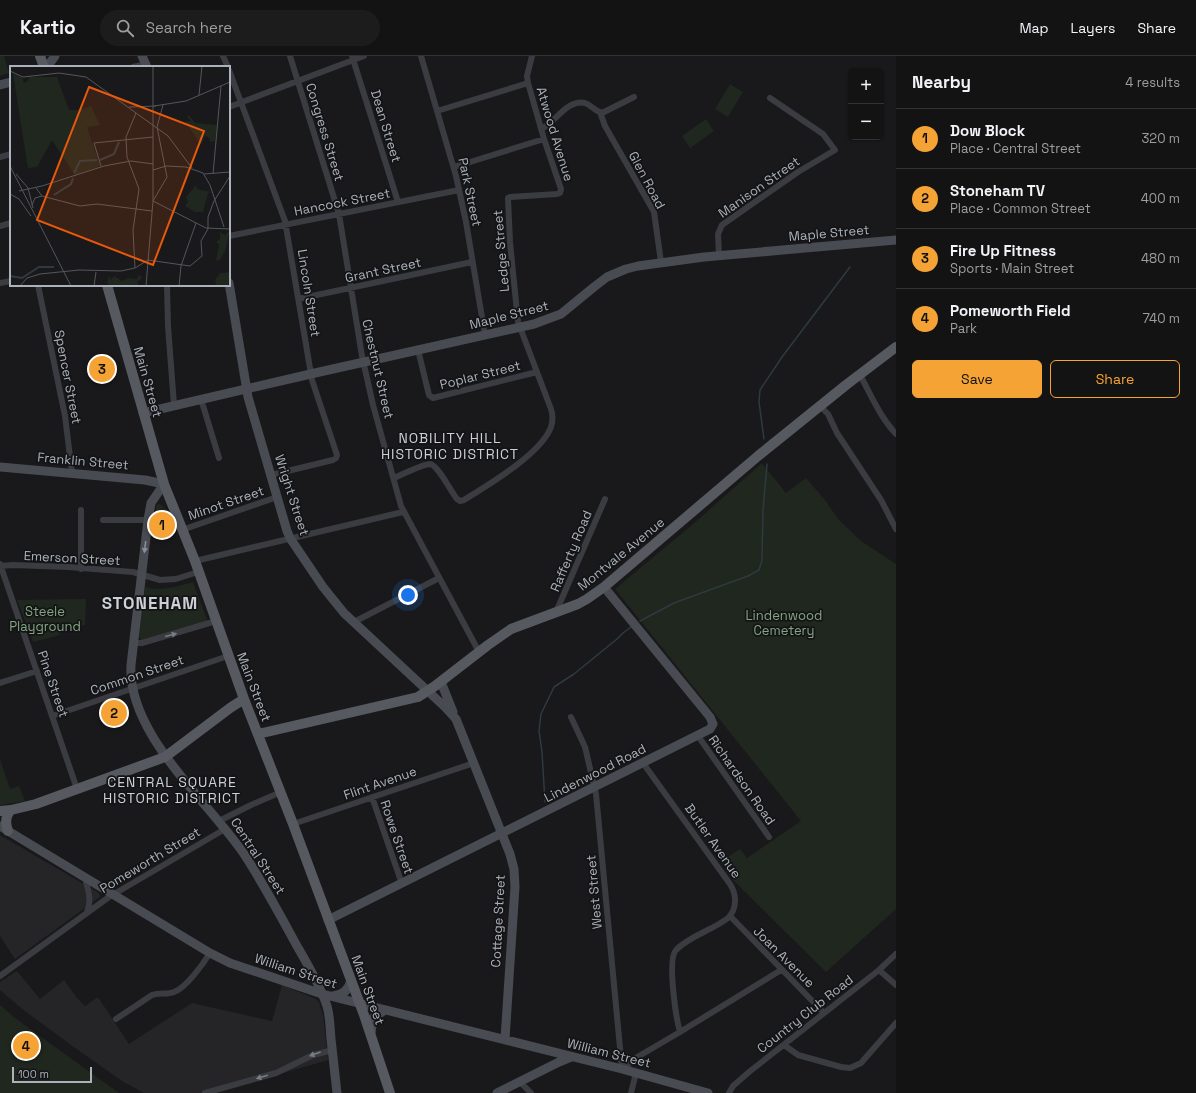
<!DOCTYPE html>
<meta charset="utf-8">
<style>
:root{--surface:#131314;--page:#1c1c1d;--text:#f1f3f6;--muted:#9d9ea0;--line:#323234;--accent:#f6a336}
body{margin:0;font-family:"Space Grotesk",sans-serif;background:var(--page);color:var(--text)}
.controls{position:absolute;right:12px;top:12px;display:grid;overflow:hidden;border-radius:6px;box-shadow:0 1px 3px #0004}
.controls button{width:36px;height:36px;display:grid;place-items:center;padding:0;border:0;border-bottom:1px solid var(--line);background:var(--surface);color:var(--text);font:20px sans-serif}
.scale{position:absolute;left:12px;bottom:10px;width:80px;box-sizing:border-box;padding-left:4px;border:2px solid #abb2bb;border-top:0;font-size:11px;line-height:14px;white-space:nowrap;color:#abb2bb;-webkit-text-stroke:3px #141416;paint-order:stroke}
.you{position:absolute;left:408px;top:539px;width:14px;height:14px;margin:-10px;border:3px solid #fff;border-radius:50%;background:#1a73e8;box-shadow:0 0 0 6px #1a73e833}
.badge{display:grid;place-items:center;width:26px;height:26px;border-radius:50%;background:var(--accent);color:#111;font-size:13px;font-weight:700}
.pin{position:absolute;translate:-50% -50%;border:2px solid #fff;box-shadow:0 1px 4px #0006}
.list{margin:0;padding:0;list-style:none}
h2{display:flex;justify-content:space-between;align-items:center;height:52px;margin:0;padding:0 16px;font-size:17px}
h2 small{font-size:13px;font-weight:400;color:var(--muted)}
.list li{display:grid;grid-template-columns:26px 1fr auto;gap:12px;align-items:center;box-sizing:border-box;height:60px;padding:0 16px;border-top:1px solid var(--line)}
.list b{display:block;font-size:15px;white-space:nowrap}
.list p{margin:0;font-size:13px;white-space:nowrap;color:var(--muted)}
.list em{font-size:13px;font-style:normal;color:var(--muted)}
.actions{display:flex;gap:8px;padding:12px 16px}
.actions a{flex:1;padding:9px 0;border:1px solid var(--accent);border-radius:6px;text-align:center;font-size:14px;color:var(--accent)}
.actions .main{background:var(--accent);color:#111}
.icon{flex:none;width:22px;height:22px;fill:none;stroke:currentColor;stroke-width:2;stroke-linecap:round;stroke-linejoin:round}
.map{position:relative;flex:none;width:896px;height:1037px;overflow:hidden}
header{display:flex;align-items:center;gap:24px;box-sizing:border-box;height:56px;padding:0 20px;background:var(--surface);border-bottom:1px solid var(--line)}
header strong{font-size:19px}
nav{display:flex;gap:22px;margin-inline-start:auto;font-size:14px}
.search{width:280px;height:36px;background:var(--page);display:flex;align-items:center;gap:10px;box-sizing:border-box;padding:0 14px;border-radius:22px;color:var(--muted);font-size:15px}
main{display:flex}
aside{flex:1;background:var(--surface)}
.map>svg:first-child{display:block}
.built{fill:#252528}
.green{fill:#1f271f}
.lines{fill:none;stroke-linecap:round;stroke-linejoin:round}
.stream{stroke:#2e3a40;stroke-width:1.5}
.street{stroke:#3a3c41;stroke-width:6}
.secondary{stroke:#484b51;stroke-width:9}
.primary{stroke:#565960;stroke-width:10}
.oneway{fill:#888e96}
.oneway2{fill:#787d84}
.labels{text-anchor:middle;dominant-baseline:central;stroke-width:3.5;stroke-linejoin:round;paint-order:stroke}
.street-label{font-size:13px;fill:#abb2bb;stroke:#141416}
.park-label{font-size:13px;fill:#83a682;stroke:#141416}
.neighbourhood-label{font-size:14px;letter-spacing:1px;fill:#ccd0d7;stroke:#141416}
.district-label{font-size:17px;font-weight:bold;letter-spacing:1px;fill:#ccd0d7;stroke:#141416}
.inset-river{fill:none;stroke:#2e3a40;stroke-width:2}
.inset-road{fill:none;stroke:#53565b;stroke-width:1}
.view{fill:#e8590c;fill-opacity:0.15;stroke:#e8590c;stroke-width:2}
.inset-edge{fill:none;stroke:#abb2bb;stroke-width:2}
</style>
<header>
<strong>Kartio</strong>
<div class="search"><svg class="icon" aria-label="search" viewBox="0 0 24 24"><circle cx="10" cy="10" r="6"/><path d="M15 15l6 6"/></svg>Search here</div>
<nav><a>Map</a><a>Layers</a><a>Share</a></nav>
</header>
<main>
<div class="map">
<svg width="896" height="1037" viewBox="0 0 896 1037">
<rect width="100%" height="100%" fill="#19191b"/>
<!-- built -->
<path class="built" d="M 0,779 L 99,837 L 100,841 L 15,903 L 0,880 Z
M 17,915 L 40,943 L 64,924 L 77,942 L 85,950 L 98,941 L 129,988 L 192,947 L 272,965 L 282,929 L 316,943 L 319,946 L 323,959 L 328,1004 L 215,1037 L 144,1037 L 122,1025 L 71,989 L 21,952 L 0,934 L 0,926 Z"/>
<!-- green -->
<path class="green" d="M 0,0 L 4,0 L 9,17 L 0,20 Z
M 730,28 L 743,36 L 728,61 L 715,53 Z
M 706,63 L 714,75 L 690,92 L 682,80 Z
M 762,407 L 786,437 L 806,422 L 825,444 L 838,463 L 861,485 L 896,508 L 896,853 L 826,916 L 733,824 L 720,806 L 740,793 L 747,802 L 801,765 L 615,533 L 692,469 Z
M 158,448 C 164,449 166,454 167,459 L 155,460 L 156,450 Z
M 193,526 L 208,566 L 141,585 L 139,580 L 145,531 C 162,536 178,530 193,526 Z
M 86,543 L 85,569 L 62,571 L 60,579 L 33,586 L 17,544 Z
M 0,703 L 10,733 L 19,730 L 25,745 L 0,749 Z
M 0,949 L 15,962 L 119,1037 L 0,1037 Z"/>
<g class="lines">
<!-- stream -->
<path class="stream" d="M 764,383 L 759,346 L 760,334 L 782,301 L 850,211
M 640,565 L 674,547 L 748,520 L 759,514 L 762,504 L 763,454 L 767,408
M 545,746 L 542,696 L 539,675 L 541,658 L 554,631 L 574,618 L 617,583 L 623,577 L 631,571"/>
<!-- street -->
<path class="street" d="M 223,0 L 228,11
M 290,0 L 339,158 L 362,300 L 373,349 L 401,450 L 479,596
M 352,0 L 398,146
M 421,0 L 456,120 L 466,166 L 485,279
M 133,11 L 146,8
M 229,14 L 285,165 L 312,324 L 337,399 L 336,402 L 333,404 L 271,419
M 528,27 L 527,20 L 532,0
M 229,51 L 364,0
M 600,56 L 605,70 L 654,156 L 661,206
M 541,73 C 556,66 567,43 585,47 C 591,49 595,55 602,57 L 634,41
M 0,101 L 11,98
M 454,111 L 544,83
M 0,170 L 11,167
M 229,180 L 459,134
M 719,200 L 718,178 L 722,169 L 798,116 L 835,94 L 823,78 L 770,42
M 0,227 L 11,225
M 38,229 L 65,360 L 72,417
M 167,229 L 168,270 L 174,349
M 298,243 L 472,206
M 418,294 L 429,339 L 433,342 L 537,316
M 860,319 C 871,339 880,361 896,378
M 201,343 L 219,402
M 820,350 L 828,358 L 837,377 L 881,444 L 896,473
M 394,422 C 401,419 423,408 430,408 C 438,409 451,436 457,443 L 460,445 L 464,444 C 488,429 541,398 551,371 C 553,365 553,359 551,353 L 518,266 L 510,186 L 508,142 L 510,141 L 557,138 L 560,137 L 561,133 L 544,83 L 528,27 L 437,55
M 103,464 L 148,464
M 182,474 L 277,441
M 195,505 L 403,456
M 0,508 L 77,733
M 1,510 L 13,509 L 68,511 L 133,516 L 160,524 L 176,523 L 198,516
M 81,513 L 81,454
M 556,556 L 605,443
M 354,566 L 439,522
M 133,587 L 142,587 L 216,565
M 0,627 L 37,615
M 52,660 L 228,600
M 571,661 L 585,691 L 596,738 L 622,1013
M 698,680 L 769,781
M 372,741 L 402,828
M 219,765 L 251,749 L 281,736
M 293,768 L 474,707
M 85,822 C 88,833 92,845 87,856
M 730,860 L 824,957
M 879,914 L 896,929
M 0,920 L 109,841 L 225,773
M 116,963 L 152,939 C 160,936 167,939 174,936 C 186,932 203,908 210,897
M 680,976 L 781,914
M 784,989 L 798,999 L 841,1011 L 850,1012 L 861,1007 L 896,967
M 622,1013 L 639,1000 L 680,976 C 676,962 667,903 676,894 C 689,880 713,874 728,862 C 737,853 737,839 730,828 L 643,707
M 520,1026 L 531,1037
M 205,1037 L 276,1017 L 313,999 L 333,994
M 631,1037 L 636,1017
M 729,1037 L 733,1030 L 749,1016 L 879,914 L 896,898"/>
<!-- secondary -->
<path class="secondary" d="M 142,0 L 147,11
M 47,11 L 55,0
M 0,29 L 11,26
M 229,227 L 248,341 L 287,475 L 290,482 L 323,531 L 344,557 L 445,651 L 456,663 L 510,798 L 514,813 L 515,831 L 505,983
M 143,357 L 315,317 L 534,268 L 561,258 L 594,231 L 607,221 L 626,213 L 638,210 L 704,201 L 896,184
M 0,411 L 145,424 L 164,428 L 151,447 L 148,464 L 131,609 C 127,678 208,745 244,798 C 263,827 280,859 297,890 C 308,909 320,929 327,950 C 330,960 330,972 331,983 C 333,1001 335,1019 337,1037
M 441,626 L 453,656
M 0,770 L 210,897 L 230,907 L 322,938 L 622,1013 L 708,1037
M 328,864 L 710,673 L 713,668 L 710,661 L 604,531
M 333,940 C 343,939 349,934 351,924
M 371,977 L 373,962 L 385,954
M 497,1037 L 559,1006 L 571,1001"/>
<!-- primary -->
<path class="primary" d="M 40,0 L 44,11
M 107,229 L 164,428 L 195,505 L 244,643 L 293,768 L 364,959 L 390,1037
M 258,678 L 418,641 L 435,630 L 488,589 L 511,573 L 578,548 L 587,543 L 604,531 L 758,400 L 846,329 L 896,291
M 0,755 L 11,754 L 36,748 L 165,701 L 230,652 L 244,643
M 8,775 C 5,767 5,760 11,754"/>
</g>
<!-- one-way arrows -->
<defs><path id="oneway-solid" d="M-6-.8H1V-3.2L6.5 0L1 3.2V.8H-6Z"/></defs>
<use class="oneway" href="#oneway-solid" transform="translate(145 491) rotate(97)"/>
<g class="oneway2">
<use href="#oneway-solid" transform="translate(171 579) rotate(-15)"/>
<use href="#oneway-solid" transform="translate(315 998) rotate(160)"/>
<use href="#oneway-solid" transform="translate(262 1021) rotate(164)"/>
</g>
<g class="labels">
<!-- street labels -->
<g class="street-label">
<text transform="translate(386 70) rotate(73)">Dean Street</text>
<text transform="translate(325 76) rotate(73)">Congress Street</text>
<text transform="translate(555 78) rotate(73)">Atwood Avenue</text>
<text transform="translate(647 124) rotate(62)">Glen Road</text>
<text transform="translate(759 131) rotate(-35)">Manison Street</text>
<text transform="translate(470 136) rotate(78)">Park Street</text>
<text transform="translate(342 146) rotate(-11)">Hancock Street</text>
<text transform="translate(829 177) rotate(-5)">Maple Street</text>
<text transform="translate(501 195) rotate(-95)">Ledge Street</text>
<text transform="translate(383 214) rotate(-12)">Grant Street</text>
<text transform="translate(309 237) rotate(81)">Lincoln Street</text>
<text transform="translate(509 259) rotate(-14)">Maple Street</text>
<text transform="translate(378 313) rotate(77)">Chestnut Street</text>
<text transform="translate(480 319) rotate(-14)">Poplar Street</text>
<text transform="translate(68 321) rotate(79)">Spencer Street</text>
<text transform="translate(148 326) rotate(74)">Main Street</text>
<text transform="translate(83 405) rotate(5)">Franklin Street</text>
<text transform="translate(292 439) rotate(72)">Wright Street</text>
<text transform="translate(226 447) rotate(-19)">Minot Street</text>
<text transform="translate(571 495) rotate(-67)">Rafferty Road</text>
<text transform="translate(621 498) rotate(-39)">Montvale Avenue</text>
<text transform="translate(72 502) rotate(3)">Emerson Street</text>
<text transform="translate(137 619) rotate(-19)">Common Street</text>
<text transform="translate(53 628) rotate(71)">Pine Street</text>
<text transform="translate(254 631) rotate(69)">Main Street</text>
<text transform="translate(595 717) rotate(-27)">Lindenwood Road</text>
<text transform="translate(742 724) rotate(55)">Richardson Road</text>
<text transform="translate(380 727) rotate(-19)">Flint Avenue</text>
<text transform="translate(397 781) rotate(71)">Rowe Street</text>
<text transform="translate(713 785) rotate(55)">Butler Avenue</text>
<text transform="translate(258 800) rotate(57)">Central Street</text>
<text transform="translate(150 804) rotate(-31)">Pomeworth Street</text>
<text transform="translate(594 836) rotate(-95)">West Street</text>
<text transform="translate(498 865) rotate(-87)">Cottage Street</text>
<text transform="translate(784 901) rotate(45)">Joan Avenue</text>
<text transform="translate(296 915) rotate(18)">William Street</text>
<text transform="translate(368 934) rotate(70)">Main Street</text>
<text transform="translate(805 958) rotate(-38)">Country Club Road</text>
<text transform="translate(609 997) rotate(14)">William Street</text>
</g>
<!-- park labels -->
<g class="park-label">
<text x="45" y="555">Steele<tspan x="45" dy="15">Playground</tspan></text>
<text x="784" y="559">Lindenwood<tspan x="784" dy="15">Cemetery</tspan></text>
</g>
<!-- neighbourhood labels -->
<g class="neighbourhood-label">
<text x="450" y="382">NOBILITY HILL<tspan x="450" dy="16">HISTORIC DISTRICT</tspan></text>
<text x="172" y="726">CENTRAL SQUARE<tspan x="172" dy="16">HISTORIC DISTRICT</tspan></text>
</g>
<!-- district labels -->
<g class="district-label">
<text x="150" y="547">STONEHAM</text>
</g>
</g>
<!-- overview -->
<g transform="translate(10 10)">
<rect width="220" height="220" fill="#19191b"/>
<path d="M 3,8 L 12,11 L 14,17 L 18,15 L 19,11 L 47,11 L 59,44 L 69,44 L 81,40 L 90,59 L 77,61 L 90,100 L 65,109 L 42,74 L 27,101 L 18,102 ZM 179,49 L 185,57 L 207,59 L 205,75 L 200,76 L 200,73 L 195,69 L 191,79 L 175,55 L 181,55 L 177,51 ZM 186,119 L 187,123 L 202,126 L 198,127 L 193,146 L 185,146 L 175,140 L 178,136 L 176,131 ZM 220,164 L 215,185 L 210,194 L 206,195 L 209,178 L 206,176 L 210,173 L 210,166 L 215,169 ZM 220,206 L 220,216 L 217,220 L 207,220 L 205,214 L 210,207 ZM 129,208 L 132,212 L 127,216 L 129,220 L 101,220 L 97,217 L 99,210 L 101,214 L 104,210 L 112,215 L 119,212 L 127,213 Z" fill="#1f271f"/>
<path class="inset-river" d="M 90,94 L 104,88 L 109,76M 64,107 L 70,95 L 87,94M 44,129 L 61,118 L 63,112M 0,210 L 12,212 L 29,201 L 44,201"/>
<path class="inset-road" d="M 0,5 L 13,11 L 49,7 L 76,11 L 158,70 L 182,102M 189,29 L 192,0M 144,40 L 176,35 L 220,16M 119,41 L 146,40M 0,100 L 61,220M 91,100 L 84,77 L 143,71M 143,104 L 156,100 L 176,101 L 193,107 L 200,119 L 214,161M 6,108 L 18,122 L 23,142M 194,108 L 220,106M 203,108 L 211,20M 26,122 L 32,130 L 70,140 L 87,138 L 142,145M 9,125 L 32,120 L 94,100 L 121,95 L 143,98M 0,128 L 9,133 L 21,150M 143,135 L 157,111 L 147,61 L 153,39M 143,135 L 196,162 L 220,163M 22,139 L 25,132 L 32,130M 198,163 L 198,151 L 204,135 L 220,110M 138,194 L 180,200 L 192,190 L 191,175 L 198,163M 125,202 L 123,164 L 129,123 L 117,91 L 116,71 L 126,47M 10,220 L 17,212 L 30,208 L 69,204 L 111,205 L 125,202 L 138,194M 84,220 L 86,206M 136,220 L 143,135 L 143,0M 169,220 L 171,200 L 186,157"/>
<path class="view" d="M 79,21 L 194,65 L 143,199 L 27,154 Z"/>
<rect width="220" height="220" class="inset-edge"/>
</g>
</svg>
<div class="controls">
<button>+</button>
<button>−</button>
</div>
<div class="scale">100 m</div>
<div class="you"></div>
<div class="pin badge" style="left:162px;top:469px">1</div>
<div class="pin badge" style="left:114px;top:657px">2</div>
<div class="pin badge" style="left:102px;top:313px">3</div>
<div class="pin badge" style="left:26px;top:990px">4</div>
</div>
<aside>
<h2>Nearby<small>4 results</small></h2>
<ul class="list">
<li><span class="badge">1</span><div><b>Dow Block</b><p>Place · Central Street</p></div><em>320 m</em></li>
<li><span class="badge">2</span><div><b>Stoneham TV</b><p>Place · Common Street</p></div><em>400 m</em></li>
<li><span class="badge">3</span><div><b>Fire Up Fitness</b><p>Sports · Main Street</p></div><em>480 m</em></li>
<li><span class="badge">4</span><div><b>Pomeworth Field</b><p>Park</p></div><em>740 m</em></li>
</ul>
<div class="actions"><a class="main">Save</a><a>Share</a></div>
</aside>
</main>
